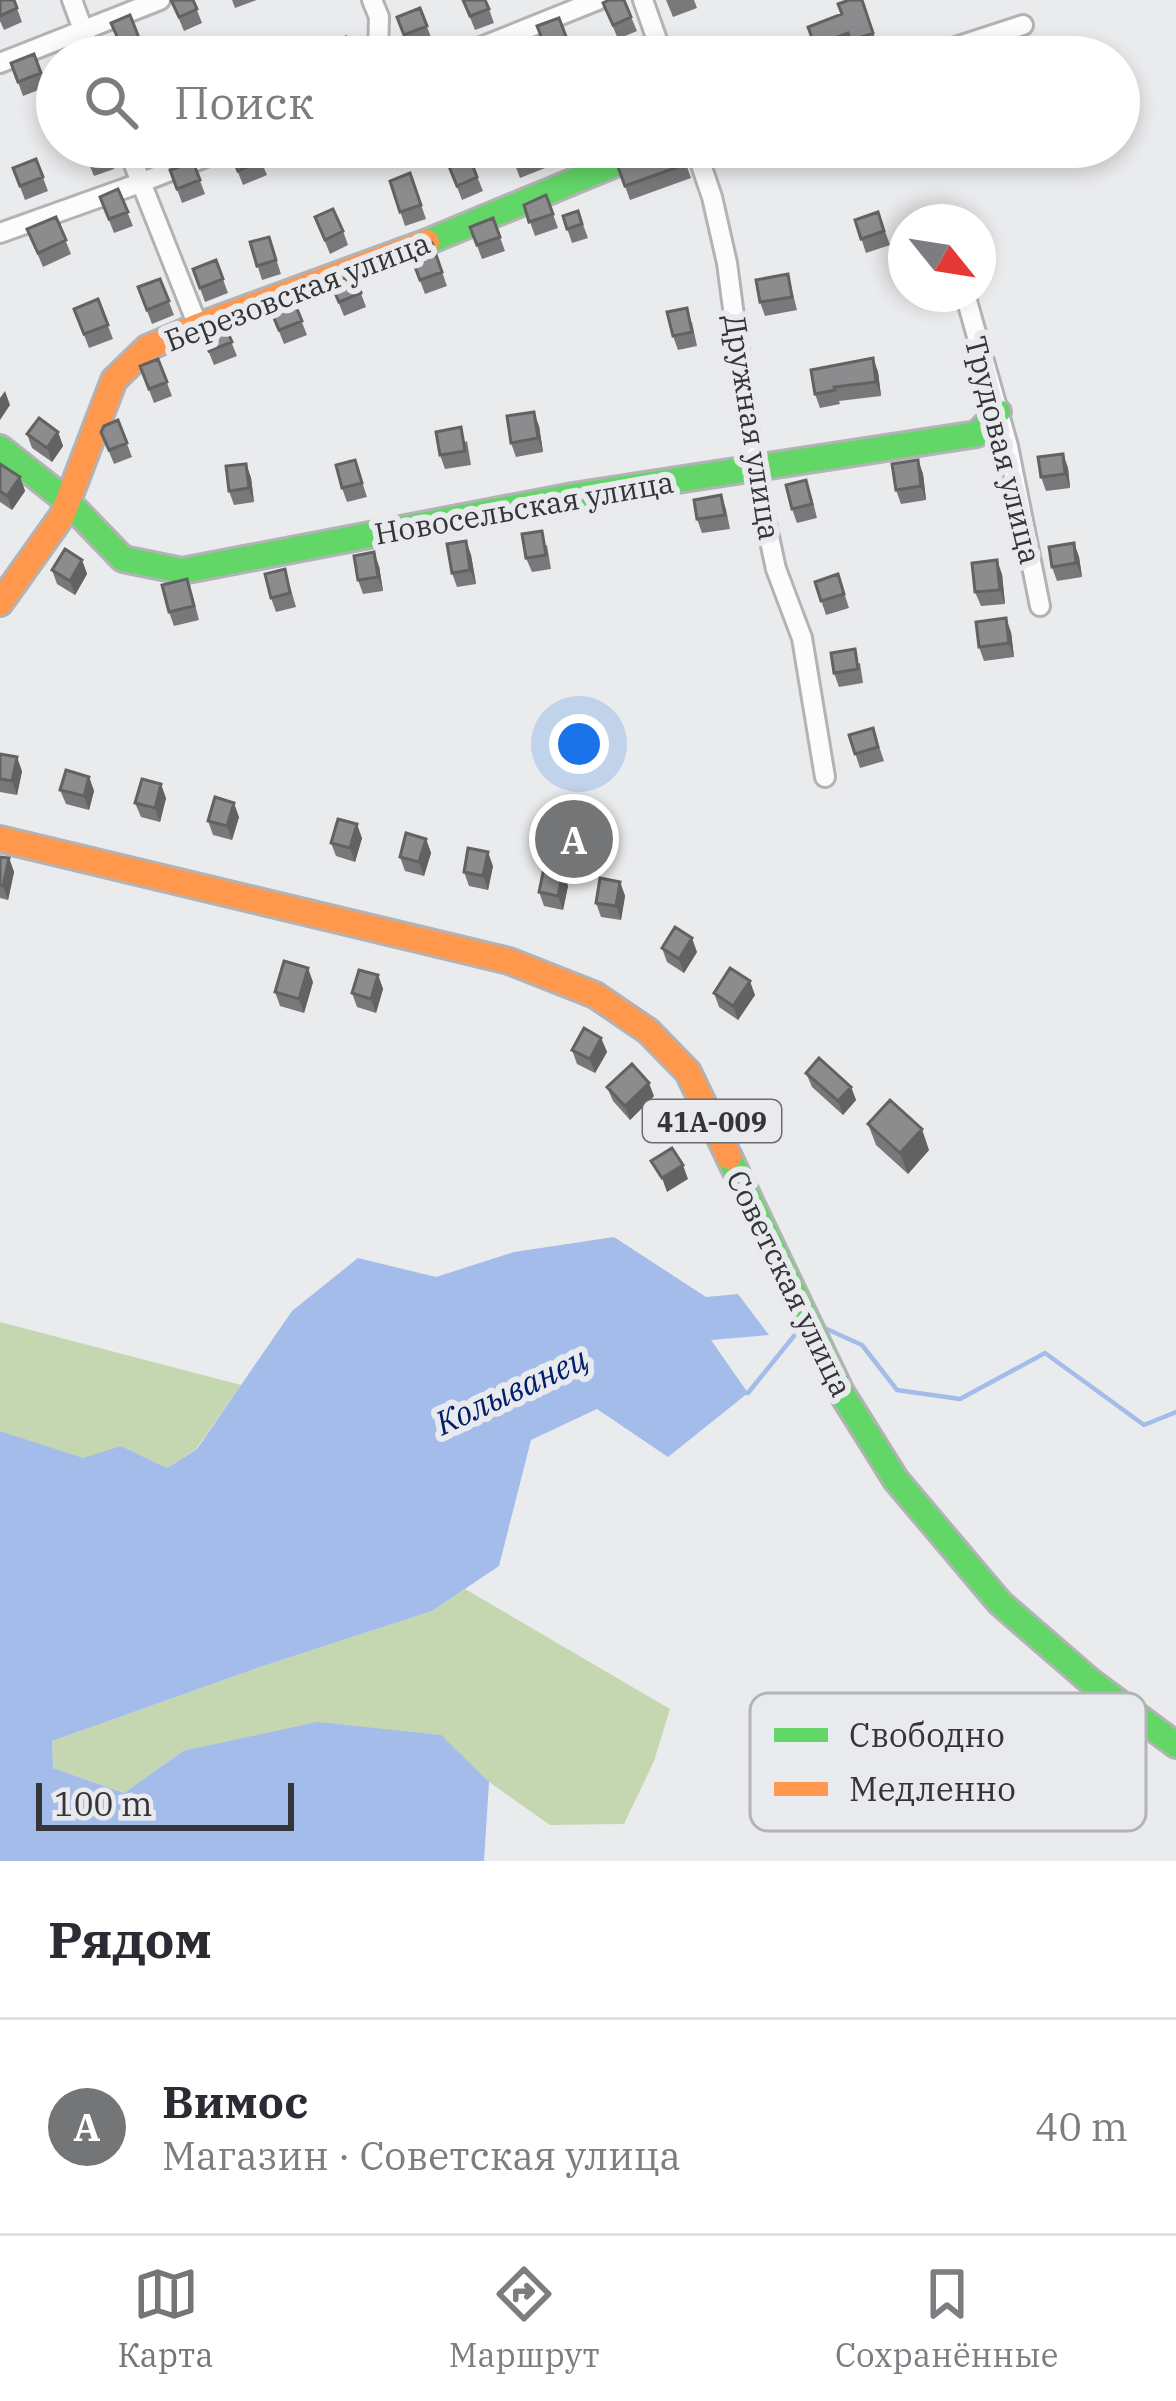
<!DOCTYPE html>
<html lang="ru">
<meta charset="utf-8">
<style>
:root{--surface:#fff;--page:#f2f2f3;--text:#2b2b33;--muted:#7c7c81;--line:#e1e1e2;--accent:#747577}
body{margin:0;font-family:"IBM Plex Serif",serif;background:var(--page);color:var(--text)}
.compass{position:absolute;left:888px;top:204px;width:108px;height:108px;border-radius:50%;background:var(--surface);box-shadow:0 6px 18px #0003;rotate:120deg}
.scale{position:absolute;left:36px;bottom:30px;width:258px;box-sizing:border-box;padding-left:12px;border:6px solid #353537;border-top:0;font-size:33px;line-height:42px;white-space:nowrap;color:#353537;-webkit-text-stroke:9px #e9eaee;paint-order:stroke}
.you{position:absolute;left:579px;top:744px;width:42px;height:42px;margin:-30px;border:9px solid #fff;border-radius:50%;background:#1a73e8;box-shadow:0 0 0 18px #1a73e833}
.badge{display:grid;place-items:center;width:78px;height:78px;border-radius:50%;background:var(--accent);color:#fff;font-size:39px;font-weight:700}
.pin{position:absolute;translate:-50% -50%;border:6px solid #fff;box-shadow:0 3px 12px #0006}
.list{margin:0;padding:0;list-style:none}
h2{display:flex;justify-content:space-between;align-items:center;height:156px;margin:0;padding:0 48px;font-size:51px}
h2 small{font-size:39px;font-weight:400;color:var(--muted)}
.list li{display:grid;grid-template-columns:78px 1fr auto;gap:36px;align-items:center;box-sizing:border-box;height:216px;padding:0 48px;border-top:3px solid var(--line)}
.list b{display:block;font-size:45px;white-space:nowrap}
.list p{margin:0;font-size:39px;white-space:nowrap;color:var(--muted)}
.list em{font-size:39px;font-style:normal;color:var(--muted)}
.icon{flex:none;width:66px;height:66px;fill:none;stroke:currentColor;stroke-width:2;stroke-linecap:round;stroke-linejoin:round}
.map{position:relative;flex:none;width:1176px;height:1861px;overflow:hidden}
.search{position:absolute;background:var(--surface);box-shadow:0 6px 18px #0003;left:36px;right:36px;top:36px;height:132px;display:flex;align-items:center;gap:30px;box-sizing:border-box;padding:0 42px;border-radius:66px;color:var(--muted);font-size:45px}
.sheet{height:372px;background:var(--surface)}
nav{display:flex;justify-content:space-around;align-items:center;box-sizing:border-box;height:168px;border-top:3px solid var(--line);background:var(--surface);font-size:33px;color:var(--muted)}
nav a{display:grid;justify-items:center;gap:6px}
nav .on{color:var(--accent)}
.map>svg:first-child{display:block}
.forest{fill:#c4d7b0}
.water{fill:#a3bcea}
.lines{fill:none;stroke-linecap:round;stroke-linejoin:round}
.stream{stroke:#a3bcea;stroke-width:4.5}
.street-casing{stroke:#b3b3b5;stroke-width:24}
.fast-casing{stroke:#b3b3b5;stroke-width:30}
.slow-casing{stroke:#b3b3b5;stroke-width:30}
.street{stroke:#fcfcfc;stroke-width:18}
.fast{stroke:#63d668;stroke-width:24}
.slow{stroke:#ff974d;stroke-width:24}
.wall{fill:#78787a}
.shaded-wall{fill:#626263}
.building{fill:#8c8c8e;stroke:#626263;stroke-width:3}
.labels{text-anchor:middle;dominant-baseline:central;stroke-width:12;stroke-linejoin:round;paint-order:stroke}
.shield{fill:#e9eaee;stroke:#6b6b6e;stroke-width:3}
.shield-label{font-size:27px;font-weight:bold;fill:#353537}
.street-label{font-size:30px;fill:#353537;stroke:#e9eaee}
.water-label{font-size:33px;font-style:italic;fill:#001f69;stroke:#e9eaee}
.key{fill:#e9eaee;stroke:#b3b4b7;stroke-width:3}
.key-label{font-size:33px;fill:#353537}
</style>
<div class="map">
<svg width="1176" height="1861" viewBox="0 0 1176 1861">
<rect width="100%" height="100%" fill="#eaebed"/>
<!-- forest -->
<path class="forest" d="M 0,1322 L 241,1385 L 196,1449 L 167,1468 L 121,1446 L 84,1459 L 0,1431 Z
M 465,1589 L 670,1709 L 654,1761 L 624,1824 L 550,1825 L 489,1782 L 440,1735 L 183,1751 L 124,1793 L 53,1768 L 52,1741 L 260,1667 L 432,1611 Z"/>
<!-- water -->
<path class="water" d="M 614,1237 L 706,1297 L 738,1294 L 769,1335 L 711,1340 L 748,1393 L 668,1457 L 597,1409 L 531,1440 L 499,1566 L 432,1611 L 260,1667 L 52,1741 L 53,1768 L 124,1793 L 183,1751 L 317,1722 L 441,1735 L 489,1782 L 484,1861 L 0,1861 L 0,1431 L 83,1458 L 121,1446 L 167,1468 L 197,1449 L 292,1311 L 358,1258 L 436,1277 L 514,1252 Z"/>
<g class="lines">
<!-- stream -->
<path class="stream" d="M 820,1326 L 862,1345 L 897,1390 L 960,1399 L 1045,1353 L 1144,1425 L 1176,1412
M 743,1392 L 748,1393 L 798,1331"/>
<!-- street casing -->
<g class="street-casing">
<path id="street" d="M 72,0 L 93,57
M 372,0 L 379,17 L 378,57
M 643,0 L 663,57
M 456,57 L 598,0
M 925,57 L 1023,25
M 0,63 L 160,0
M 127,147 L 198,326
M 695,147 L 712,197 L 727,263 L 754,467 L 776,569 L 802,638 L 825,777
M 0,233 L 140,183 L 231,147
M 965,294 L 1008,446 L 1040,606"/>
</g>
<!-- fast casing -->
<g class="fast-casing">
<path id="fast" d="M 427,242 L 656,147
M 0,448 L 67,501 L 123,559 L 182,571 L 573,496 L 977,434 L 998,412
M 729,1157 L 841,1392 L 896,1480 L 1000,1603 L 1090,1681 L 1176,1745"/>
</g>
<!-- slow casing -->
<g class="slow-casing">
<path id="slow" d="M 0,603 L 62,516 L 114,380 L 147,348 L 198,326 L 427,242
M 0,839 L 509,961 L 595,995 L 648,1031 L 688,1072 L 729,1157"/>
</g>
<!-- street -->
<use href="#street" class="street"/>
<!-- fast -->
<use href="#fast" class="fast"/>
<!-- slow -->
<use href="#slow" class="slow"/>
</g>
<!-- wall -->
<path class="wall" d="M 0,0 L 14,0 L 22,22 L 4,30 L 0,21 Z
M 171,0 L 193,0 L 202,23 L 184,31 Z
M 232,0 L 257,0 L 235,8 Z
M 463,0 L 489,9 L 494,23 L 475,30 Z
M 624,0 L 637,31 L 618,39 L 603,3 Z
M 666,0 L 694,0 L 697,8 L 673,17 Z
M 862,0 L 878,47 L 856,55 L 853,47 L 828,57 L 820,57 L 808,27 L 842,14 Z
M 420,8 L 432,40 L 410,49 L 397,17 Z
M 130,15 L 144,52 L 131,57 L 125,57 L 111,23 Z
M 559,18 L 574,57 L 549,57 L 537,26 Z
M 34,54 L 46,87 L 23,96 L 11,63 Z
M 82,147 L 109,155 L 114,169 L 94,176 Z
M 228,147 L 261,161 L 267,175 L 243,185 Z
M 298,147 L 320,147 L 323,155 L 305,163 Z
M 508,147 L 537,147 L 545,168 L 520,178 Z
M 680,147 L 691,178 L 630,200 L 618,167 Z
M 716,147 L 743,147 L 746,155 L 723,164 Z
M 467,151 L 483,191 L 462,200 L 446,159 Z
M 36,159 L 48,191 L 25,200 L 13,168 Z
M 193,162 L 205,194 L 182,203 L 170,170 Z
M 410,173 L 426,219 L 405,226 L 390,181 Z
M 118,189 L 133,226 L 114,233 L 100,197 Z
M 546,195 L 558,228 L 535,236 L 524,205 Z
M 578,211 L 588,238 L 572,243 L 563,216 Z
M 878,212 L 890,245 L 866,253 L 855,220 Z
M 56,217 L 71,254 L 43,267 L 27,229 Z
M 315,217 L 343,231 L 348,245 L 330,254 Z
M 493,218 L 505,251 L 482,259 L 470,227 Z
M 269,237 L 281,274 L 262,280 L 250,242 Z
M 432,243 L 447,286 L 425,294 L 409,251 Z
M 216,260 L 228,293 L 205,302 L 193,269 Z
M 788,274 L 797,310 L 765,316 L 760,302 Z
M 354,275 L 366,307 L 344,316 L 331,284 Z
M 160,279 L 174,315 L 152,324 L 138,287 Z
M 292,297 L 307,335 L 284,344 L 269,306 Z
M 98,299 L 113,339 L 89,348 L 74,309 Z
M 692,322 L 697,346 L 678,350 L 673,336 Z
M 224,324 L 237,356 L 214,365 L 201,333 Z
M 873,358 L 878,372 L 881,396 L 839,401 L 840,404 L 820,408 L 815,394 Z
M 158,359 L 172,396 L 154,403 L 140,366 Z
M 118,420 L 132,457 L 114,464 L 101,432 Z
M 539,426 L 543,452 L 516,457 L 511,443 Z
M 58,432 L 63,446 L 52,462 L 32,448 L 27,434 Z
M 467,441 L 471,465 L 445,469 L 440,455 Z
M 1063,454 L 1068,468 L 1070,488 L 1046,491 L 1041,477 Z
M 355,460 L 367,497 L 347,502 L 342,488 Z
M 918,460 L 923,474 L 926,500 L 901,504 L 896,490 Z
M 0,464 L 20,477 L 25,491 L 12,510 L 0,502 Z
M 246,464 L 251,478 L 254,502 L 234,505 L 229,491 Z
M 811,494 L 817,518 L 797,523 L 792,509 Z
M 721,495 L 726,509 L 730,529 L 702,533 L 697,519 Z
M 466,541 L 471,555 L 476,584 L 457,587 L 452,573 Z
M 1074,543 L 1079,557 L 1082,577 L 1057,581 L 1052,567 Z
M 547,545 L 551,569 L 532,572 L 526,558 Z
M 82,560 L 87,574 L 75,595 L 57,584 L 52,570 Z
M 379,566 L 383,591 L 363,594 L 358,580 Z
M 285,569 L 296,607 L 276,612 L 271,598 Z
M 838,574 L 849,608 L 826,615 L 815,582 Z
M 1002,574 L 1005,604 L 981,606 L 975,592 Z
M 192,593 L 199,620 L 174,626 L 169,612 Z
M 1011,632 L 1014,657 L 984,661 L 979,647 Z
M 860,663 L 863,683 L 839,687 L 834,673 Z
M 873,728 L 884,761 L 860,768 L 849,735 Z
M 0,754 L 22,771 L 17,795 L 0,792 Z
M 89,777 L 94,791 L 89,810 L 66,804 L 60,790 Z
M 166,798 L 160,822 L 141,817 L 135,803 Z
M 239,817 L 232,840 L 213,835 L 208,821 Z
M 362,838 L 355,862 L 336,856 L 331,843 Z
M 426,839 L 431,853 L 424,876 L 405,871 L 400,857 Z
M 0,857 L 9,858 L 14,872 L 8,900 L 0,898 Z
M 493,866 L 488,890 L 469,886 L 464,872 Z
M 563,872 L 568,886 L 563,910 L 544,906 L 539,892 Z
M 620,882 L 625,896 L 621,920 L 601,917 L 596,903 Z
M 662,948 L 697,952 L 684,973 L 667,962 Z
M 378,975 L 383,989 L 376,1013 L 357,1007 L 352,993 Z
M 313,982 L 304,1013 L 280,1006 L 275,992 Z
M 714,993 L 755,995 L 738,1020 L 719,1007 Z
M 601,1038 L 607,1052 L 595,1073 L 577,1064 L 572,1050 Z
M 806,1073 L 851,1087 L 856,1100 L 843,1115 L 812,1087 Z
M 607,1087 L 654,1096 L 630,1120 L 613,1101 Z
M 868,1124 L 929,1150 L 908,1174 L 876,1145 Z"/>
<!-- shaded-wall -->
<path class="shaded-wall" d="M 873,358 L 878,372 L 881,396 L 876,382 Z
M 5,391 L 10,405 L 0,420 L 0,398 Z
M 534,412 L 539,426 L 543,452 L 538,438 Z
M 58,432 L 63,446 L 52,462 L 47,448 Z
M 1063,454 L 1068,468 L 1070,488 L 1065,474 Z
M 918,460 L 923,474 L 926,500 L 921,486 Z
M 246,464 L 251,478 L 254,502 L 249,488 Z
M 20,477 L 25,491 L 12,510 L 7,496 Z
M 466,541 L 471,555 L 476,584 L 470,570 Z
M 1074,543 L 1079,557 L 1082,577 L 1076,563 Z
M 374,552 L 379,566 L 383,591 L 378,577 Z
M 82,560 L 87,574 L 75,595 L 70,581 Z
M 997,560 L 1002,574 L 1005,604 L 1000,590 Z
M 1006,618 L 1011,632 L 1014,657 L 1009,643 Z
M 17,757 L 22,771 L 17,795 L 12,781 Z
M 89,777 L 94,791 L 89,810 L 84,796 Z
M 161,784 L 166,798 L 160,822 L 155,808 Z
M 234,803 L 239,817 L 232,840 L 227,826 Z
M 357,824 L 362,838 L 355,862 L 350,848 Z
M 426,839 L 431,853 L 424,876 L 419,862 Z
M 488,852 L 493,866 L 488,890 L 483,876 Z
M 9,858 L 14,872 L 8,900 L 3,886 Z
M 563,872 L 568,886 L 563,910 L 558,896 Z
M 620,882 L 625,896 L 621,920 L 616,906 Z
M 692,938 L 697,952 L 684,973 L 679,959 Z
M 308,968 L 313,982 L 304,1013 L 299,999 Z
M 378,975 L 383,989 L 376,1013 L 371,999 Z
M 750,981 L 755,995 L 738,1020 L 733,1006 Z
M 601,1038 L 607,1052 L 595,1073 L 590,1059 Z
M 649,1083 L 654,1096 L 630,1120 L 625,1106 Z
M 851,1087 L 856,1100 L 843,1115 L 838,1101 Z
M 922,1129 L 929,1150 L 908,1174 L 900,1153 Z
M 683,1165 L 688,1179 L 667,1192 L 662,1178 Z"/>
<!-- building -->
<path class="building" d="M 0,0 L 14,0 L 17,8 L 0,16 Z
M 171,0 L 193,0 L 197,9 L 179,17 Z
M 463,0 L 485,0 L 489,9 L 470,16 Z
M 609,0 L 624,0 L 631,17 L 613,25 L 603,3 Z
M 849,0 L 862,0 L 873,33 L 851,41 L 848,33 L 815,46 L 808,27 L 842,14 L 838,4 Z
M 420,8 L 427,26 L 404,35 L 397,17 Z
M 130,15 L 139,38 L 121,45 L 111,23 Z
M 559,18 L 570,47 L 549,56 L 537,26 Z
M 346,37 L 353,56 L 328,57 L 323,46 Z
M 511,38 L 517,55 L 512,57 L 482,57 L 479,49 Z
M 769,39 L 776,57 L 750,57 L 746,47 Z
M 34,54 L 41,73 L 18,82 L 11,63 Z
M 83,147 L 106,147 L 109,155 L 89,163 Z
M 228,147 L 256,147 L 261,161 L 238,171 Z
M 508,147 L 537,147 L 540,154 L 515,164 Z
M 672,147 L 680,147 L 686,164 L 625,186 L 618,167 Z
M 467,151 L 477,177 L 457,186 L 446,159 Z
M 36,159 L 43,177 L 20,186 L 13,168 Z
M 193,162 L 200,180 L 177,189 L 170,170 Z
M 410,173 L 421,205 L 400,212 L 390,181 Z
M 118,189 L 128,212 L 109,219 L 100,197 Z
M 546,195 L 553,214 L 529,222 L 524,205 Z
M 333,209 L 343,231 L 325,240 L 315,217 Z
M 578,211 L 582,224 L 567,229 L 563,216 Z
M 878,212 L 884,231 L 861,239 L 855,220 Z
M 56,217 L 66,240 L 38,253 L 27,229 Z
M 493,218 L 500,237 L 477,245 L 470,227 Z
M 269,237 L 276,260 L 257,266 L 250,242 Z
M 432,243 L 442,272 L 420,280 L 409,251 Z
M 216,260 L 223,279 L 200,288 L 193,269 Z
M 788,274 L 792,297 L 760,302 L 756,280 Z
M 354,275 L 361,293 L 339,302 L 331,284 Z
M 160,279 L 169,301 L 147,310 L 138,287 Z
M 292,297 L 302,321 L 279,330 L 269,306 Z
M 98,299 L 108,325 L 84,334 L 74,309 Z
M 687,308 L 692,332 L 673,336 L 667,312 Z
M 224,324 L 232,342 L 209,351 L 201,333 Z
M 873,358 L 876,382 L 834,387 L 835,390 L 815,394 L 811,370 Z
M 158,359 L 167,382 L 149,389 L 140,366 Z
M 534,412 L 538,438 L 511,443 L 507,416 Z
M 39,418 L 58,432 L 47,448 L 27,434 Z
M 118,420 L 127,443 L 109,450 L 101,432 L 104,426 Z
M 461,427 L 465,451 L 440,455 L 436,432 Z
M 1063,454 L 1065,474 L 1041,477 L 1038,457 Z
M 355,460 L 362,483 L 342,488 L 336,465 Z
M 918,460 L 921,486 L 896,490 L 892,464 Z
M 0,464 L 20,477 L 7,496 L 0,491 Z
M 246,464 L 249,488 L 229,491 L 226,466 Z
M 806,480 L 812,504 L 792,509 L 786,485 Z
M 721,495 L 725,515 L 697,519 L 694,500 Z
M 542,531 L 546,555 L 526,558 L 522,534 Z
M 466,541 L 470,570 L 452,573 L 447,544 Z
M 1074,543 L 1076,563 L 1052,567 L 1049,547 Z
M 65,549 L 82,560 L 70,581 L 52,570 Z
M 374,552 L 378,577 L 358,580 L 354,556 Z
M 997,560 L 1000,590 L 975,592 L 972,563 Z
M 285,569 L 290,593 L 271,598 L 265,574 Z
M 838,574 L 844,594 L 821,601 L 815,582 Z
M 187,579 L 194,606 L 169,612 L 162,585 Z
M 1006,618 L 1009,643 L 979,647 L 976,622 Z
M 855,649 L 858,669 L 834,673 L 831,653 Z
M 873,728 L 878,747 L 855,754 L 849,735 Z
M 0,754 L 17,757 L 12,781 L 0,779 Z
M 66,770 L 89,777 L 84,796 L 60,790 Z
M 142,779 L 161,784 L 155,808 L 135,803 Z
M 215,797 L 234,803 L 227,826 L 208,821 Z
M 338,819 L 357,824 L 350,848 L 331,843 Z
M 406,833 L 426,839 L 419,862 L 400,857 Z
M 468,848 L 488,852 L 483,876 L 464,872 Z
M 0,857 L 9,858 L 3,886 L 0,885 Z
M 544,868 L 563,872 L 558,896 L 539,892 Z
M 600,878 L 620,882 L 616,906 L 596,903 Z
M 675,927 L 692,938 L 679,959 L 662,948 Z
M 284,961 L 308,968 L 299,999 L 275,992 Z
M 730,968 L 750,981 L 733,1006 L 714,993 Z
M 359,970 L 378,975 L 371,999 L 352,993 Z
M 584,1028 L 601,1038 L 590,1059 L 572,1050 Z
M 819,1058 L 851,1087 L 838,1101 L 806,1073 Z
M 632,1064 L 649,1083 L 625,1106 L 607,1087 Z
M 890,1100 L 922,1129 L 900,1153 L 868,1124 Z
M 672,1148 L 683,1165 L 662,1178 L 651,1161 Z"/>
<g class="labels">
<!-- shield labels -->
<rect class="shield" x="643" y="1100" width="138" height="42" rx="9"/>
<g class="shield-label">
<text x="712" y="1121">41А-009</text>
</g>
<!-- street labels -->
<g class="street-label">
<text transform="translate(297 291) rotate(-21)">Березовская улица</text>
<text transform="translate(753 427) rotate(81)">Дружная улица</text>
<text transform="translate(1004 450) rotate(76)">Трудовая улица</text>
<text transform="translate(524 507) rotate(-10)">Новосельская улица</text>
<text transform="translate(790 1283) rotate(64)">Советская улица</text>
</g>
<!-- water labels -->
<g class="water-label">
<text transform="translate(511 1390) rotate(-25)">Колыванец</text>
</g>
</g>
<!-- legend -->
<rect x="750" y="1693" width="396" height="138" rx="18" class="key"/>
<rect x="774" y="1728" width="54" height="14" fill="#63d668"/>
<rect x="774" y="1782" width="54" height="14" fill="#ff974d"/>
<g class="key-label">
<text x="849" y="1747">Свободно</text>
<text x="849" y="1801">Медленно</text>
</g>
</svg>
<svg class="compass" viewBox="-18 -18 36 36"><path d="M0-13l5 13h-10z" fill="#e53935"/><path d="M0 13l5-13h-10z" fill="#7c7c81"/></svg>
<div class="scale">100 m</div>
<div class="you"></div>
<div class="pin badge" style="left:574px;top:839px">A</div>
<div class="search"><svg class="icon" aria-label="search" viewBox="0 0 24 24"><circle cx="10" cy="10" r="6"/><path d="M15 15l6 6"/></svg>Поиск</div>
</div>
<section class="sheet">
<h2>Рядом<small></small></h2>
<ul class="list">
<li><span class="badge">A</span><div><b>Вимос</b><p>Магазин · Советская улица</p></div><em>40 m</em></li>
</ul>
</section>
<nav>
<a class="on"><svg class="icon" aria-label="map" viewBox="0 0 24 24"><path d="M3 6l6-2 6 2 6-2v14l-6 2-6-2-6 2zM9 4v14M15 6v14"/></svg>Карта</a>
<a><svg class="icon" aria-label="directions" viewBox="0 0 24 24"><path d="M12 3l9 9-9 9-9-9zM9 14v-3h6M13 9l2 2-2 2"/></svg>Маршрут</a>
<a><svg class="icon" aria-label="saved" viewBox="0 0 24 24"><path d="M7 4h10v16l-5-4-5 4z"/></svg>Сохранённые</a>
</nav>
